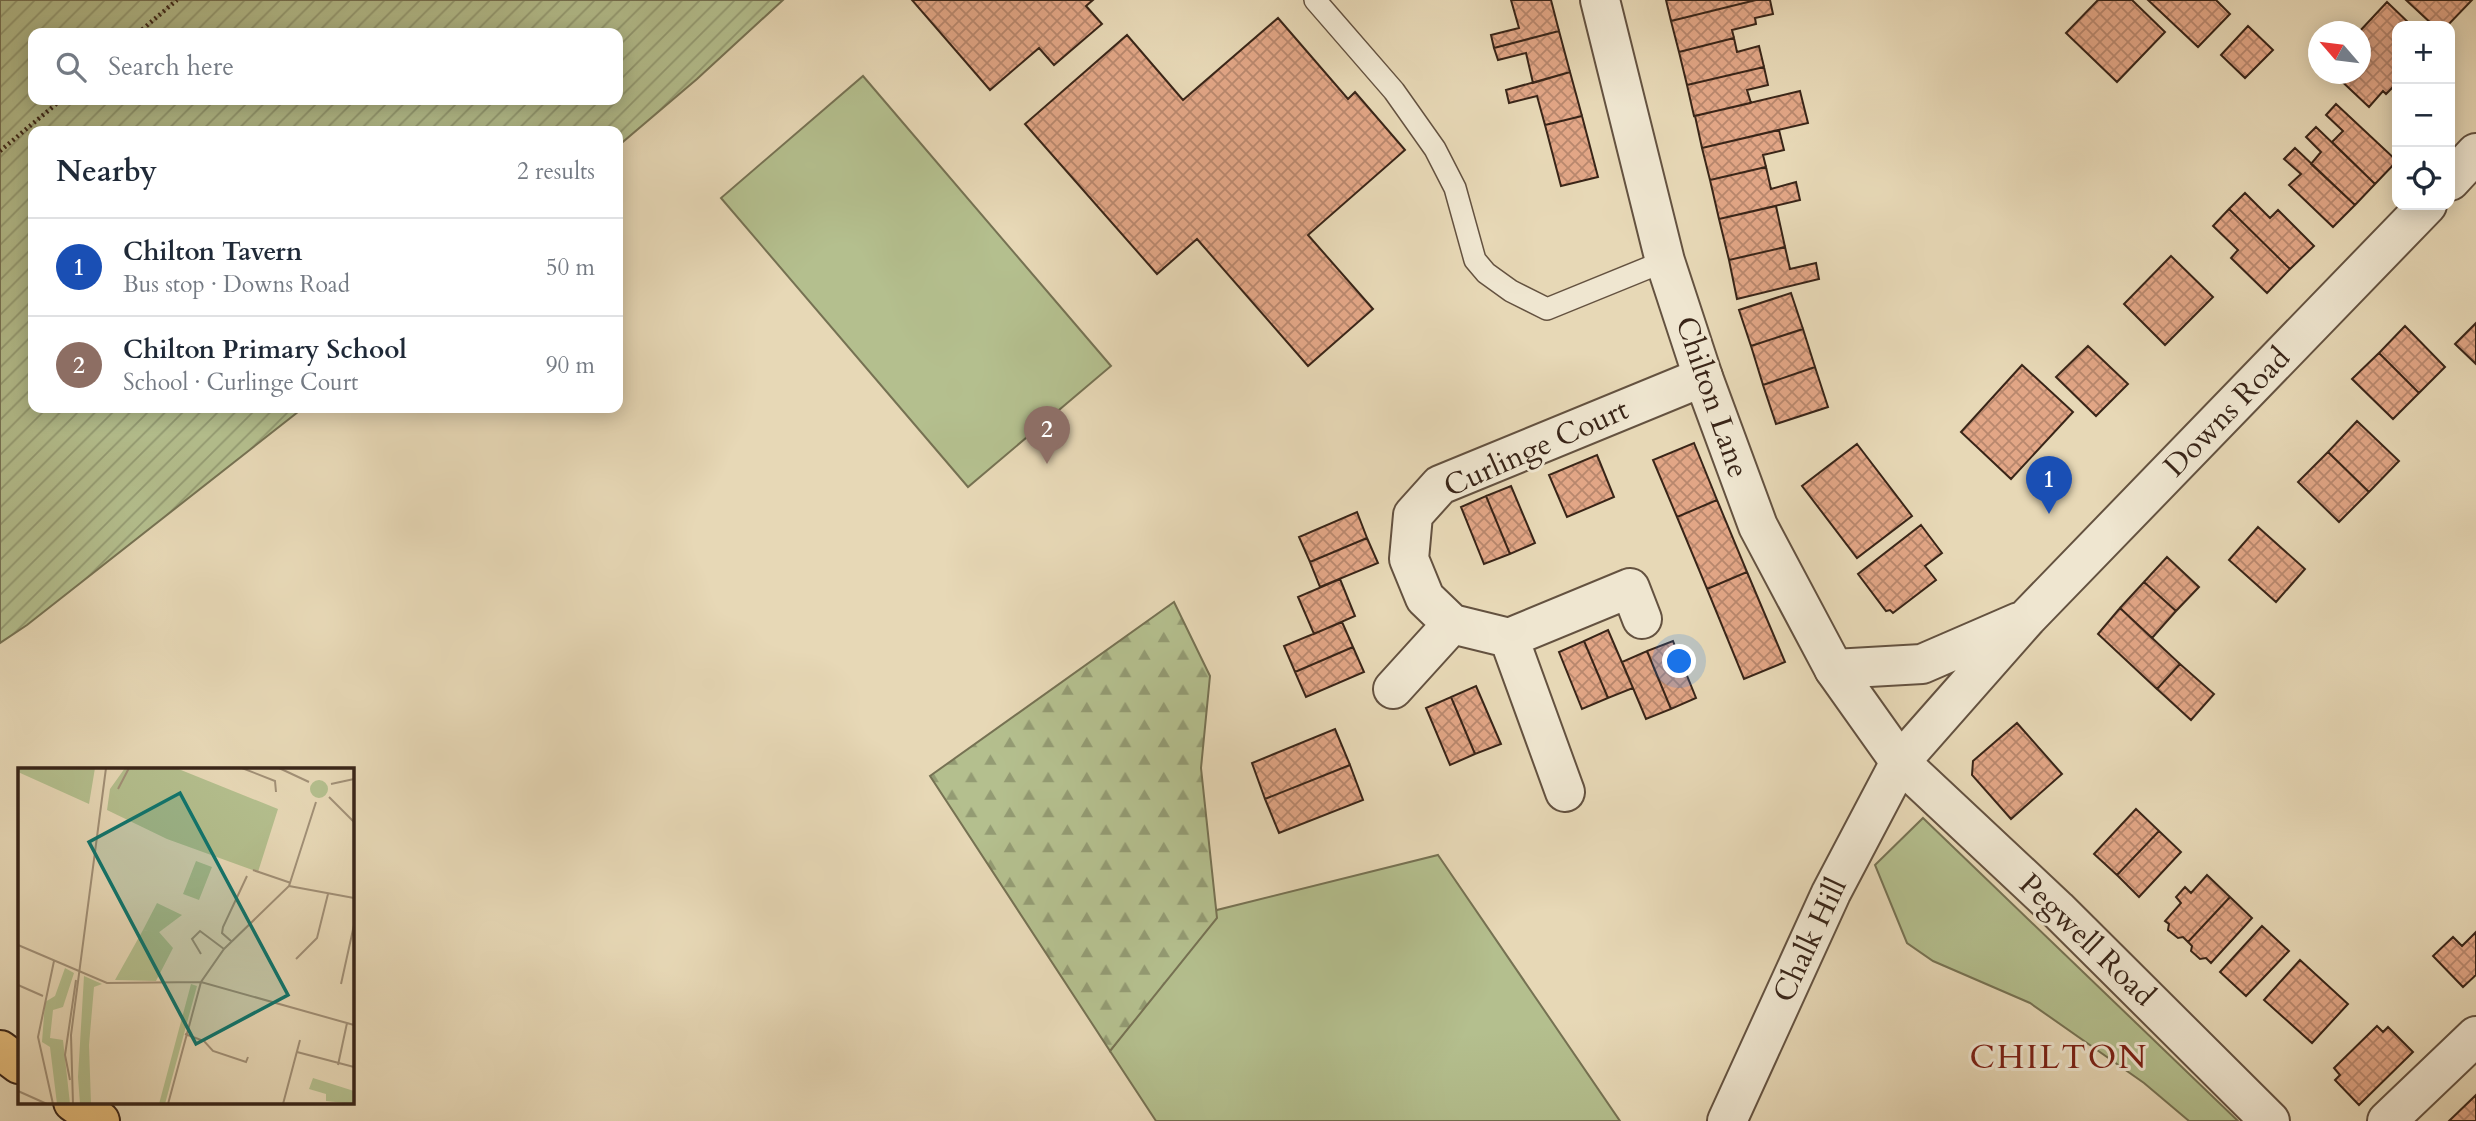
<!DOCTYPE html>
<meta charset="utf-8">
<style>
:root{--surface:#fff;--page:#f6f6f7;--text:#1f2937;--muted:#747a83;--line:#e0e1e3;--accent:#111827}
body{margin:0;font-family:Cardo,serif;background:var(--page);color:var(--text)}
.controls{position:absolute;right:21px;top:21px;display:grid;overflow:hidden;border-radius:14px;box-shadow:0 4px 18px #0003}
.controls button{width:63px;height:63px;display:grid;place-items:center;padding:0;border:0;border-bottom:2px solid var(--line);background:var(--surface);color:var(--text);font:35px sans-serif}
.compass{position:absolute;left:2308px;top:21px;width:63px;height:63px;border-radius:50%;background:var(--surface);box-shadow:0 4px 18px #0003;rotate:298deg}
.you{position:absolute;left:1680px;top:662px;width:24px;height:24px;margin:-18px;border:5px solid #fff;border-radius:50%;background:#1a73e8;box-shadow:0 0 0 10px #1a73e833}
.badge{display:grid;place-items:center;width:46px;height:46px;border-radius:50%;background:var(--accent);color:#fff;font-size:23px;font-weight:700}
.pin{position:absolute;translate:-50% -58px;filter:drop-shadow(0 2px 4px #0008)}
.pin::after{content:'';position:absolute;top:37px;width:24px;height:21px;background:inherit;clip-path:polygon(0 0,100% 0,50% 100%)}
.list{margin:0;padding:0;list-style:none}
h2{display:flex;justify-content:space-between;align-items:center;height:91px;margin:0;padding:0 28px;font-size:30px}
h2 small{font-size:23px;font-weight:400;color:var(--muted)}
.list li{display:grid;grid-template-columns:46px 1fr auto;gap:21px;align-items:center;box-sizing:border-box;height:98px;padding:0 28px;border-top:2px solid var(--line)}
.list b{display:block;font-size:26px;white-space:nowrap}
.list p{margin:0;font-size:23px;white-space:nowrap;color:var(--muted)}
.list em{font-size:23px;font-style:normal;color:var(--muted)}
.icon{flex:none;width:38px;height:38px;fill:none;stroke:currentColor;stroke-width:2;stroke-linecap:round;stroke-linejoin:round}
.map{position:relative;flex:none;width:2476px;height:1121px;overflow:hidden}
.search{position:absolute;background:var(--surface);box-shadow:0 4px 18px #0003;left:28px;top:28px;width:595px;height:77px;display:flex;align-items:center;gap:18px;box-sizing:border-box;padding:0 24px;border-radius:14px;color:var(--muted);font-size:26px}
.panel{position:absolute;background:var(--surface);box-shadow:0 4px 18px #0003;left:28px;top:126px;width:595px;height:287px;border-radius:14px}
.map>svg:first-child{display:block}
.grass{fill:#b4bf8e;stroke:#767253;stroke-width:2}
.forest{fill:url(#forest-firs);stroke:#767253;stroke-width:2}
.garden{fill:url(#garden-furrows);stroke:#767253;stroke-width:2;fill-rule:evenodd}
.building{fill:url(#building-cross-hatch);stroke:#392518;stroke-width:2}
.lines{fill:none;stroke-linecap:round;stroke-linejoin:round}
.service-casing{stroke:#645240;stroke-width:24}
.minor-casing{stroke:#645240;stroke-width:42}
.tertiary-casing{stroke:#645240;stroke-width:42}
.trunk-casing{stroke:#392518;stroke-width:42}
.path{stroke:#392518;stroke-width:4.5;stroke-dasharray:2 3.5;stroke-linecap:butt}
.service{stroke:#efe6d0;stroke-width:21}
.minor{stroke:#efe6d0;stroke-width:38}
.tertiary{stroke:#efe6d0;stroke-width:38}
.trunk{stroke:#e4bc7b;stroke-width:38}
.labels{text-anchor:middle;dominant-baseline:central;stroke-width:6;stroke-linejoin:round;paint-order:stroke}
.street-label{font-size:30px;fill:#392518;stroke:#efe6d0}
.quarter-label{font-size:33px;letter-spacing:2px;fill:#7a1f14;stroke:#efe6d0}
.inset-road{fill:none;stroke:#a19077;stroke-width:2}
.view{fill:#0f766e;fill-opacity:0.15;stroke:#0f766e;stroke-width:3.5}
.inset-edge{fill:none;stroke:#392518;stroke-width:3.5}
</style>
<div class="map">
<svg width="2476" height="1121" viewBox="0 0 2476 1121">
<defs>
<pattern id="forest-firs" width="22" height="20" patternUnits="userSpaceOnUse" patternTransform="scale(1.75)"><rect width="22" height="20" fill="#b4bf8e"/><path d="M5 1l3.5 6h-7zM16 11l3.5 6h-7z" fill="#939b73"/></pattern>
<pattern id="garden-furrows" width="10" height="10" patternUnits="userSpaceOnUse" patternTransform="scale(1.75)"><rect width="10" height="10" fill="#b4bf8e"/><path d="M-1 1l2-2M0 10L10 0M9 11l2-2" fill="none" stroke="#939b73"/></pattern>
<pattern id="building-cross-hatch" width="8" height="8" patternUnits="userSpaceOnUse" patternTransform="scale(1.75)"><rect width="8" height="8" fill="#e2a686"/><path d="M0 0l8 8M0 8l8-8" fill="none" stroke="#b8876d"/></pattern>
</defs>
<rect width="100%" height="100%" fill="#e7d8b6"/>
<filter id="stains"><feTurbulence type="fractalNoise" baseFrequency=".00286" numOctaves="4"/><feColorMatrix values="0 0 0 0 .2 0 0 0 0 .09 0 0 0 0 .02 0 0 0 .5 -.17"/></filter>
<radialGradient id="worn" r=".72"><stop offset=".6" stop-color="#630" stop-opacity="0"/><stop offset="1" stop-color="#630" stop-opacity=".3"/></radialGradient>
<!-- grass -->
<path class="grass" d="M 863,76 L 1111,366 L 968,487 L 721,198 Z
M 1923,818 L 2238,1121 L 2189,1121 L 2144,1083 L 2030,1003 L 1933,961 L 1907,943 L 1875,865 Z
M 1438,855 L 1620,1121 L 1156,1121 L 1110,1051 L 1217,910 Z"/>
<!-- forest -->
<path class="forest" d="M 1174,602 L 1210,676 L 1201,768 L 1217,918 L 1110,1051 L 930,776 Z"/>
<!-- garden -->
<path class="garden" d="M 0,0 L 783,0 L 697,79 L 618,146 L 618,131 L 33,131 L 33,408 L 303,408 L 27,625 L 0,643 ZM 33,33 L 618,33 L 618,100 L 33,100 Z"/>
<!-- building -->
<path class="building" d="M 912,0 L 1093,0 L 1086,6 L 1102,24 L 1054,65 L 1039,48 L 990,90 Z
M 1511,0 L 1551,0 L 1559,31 L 1494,48 L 1491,35 L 1519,28 Z
M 1666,0 L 1756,0 L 1671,21 Z
M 1756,0 L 1770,0 L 1773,14 L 1755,18 L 1756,24 L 1732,30 L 1734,38 L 1679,52 L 1671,21 Z
M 2098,0 L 2132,0 L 2165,32 L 2117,82 L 2066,33 Z
M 2148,0 L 2216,0 L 2230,14 L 2198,47 Z
M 2406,0 L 2472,0 L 2447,26 L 2434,26 Z
M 2387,2 L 2412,26 L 2397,26 L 2397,83 L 2386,94 L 2383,91 L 2369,107 L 2334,74 L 2360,74 L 2359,32 Z
M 1278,18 L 1348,99 L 1355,92 L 1405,150 L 1308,235 L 1373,309 L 1308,366 L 1197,239 L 1157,274 L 1025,124 L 1127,35 L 1183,100 Z
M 2248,26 L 2273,50 L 2245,78 L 2221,55 Z
M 1559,31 L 1570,72 L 1533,83 L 1526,53 L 1498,60 L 1494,48 Z
M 1734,38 L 1737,52 L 1759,46 L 1764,67 L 1687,85 L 1679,52 Z
M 1764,67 L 1768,85 L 1747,90 L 1751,103 L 1694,116 L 1687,85 Z
M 1570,72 L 1582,116 L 1545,125 L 1537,96 L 1509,103 L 1506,90 Z
M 1800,91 L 1808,123 L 1702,148 L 1695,116 Z
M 2336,104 L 2397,161 L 2375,184 L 2332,142 L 2343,131 L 2326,115 Z
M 1582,116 L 1598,177 L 1561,186 L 1545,125 Z
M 2316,127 L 2375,184 L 2355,205 L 2311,164 L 2321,152 L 2306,137 Z
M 1779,130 L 1784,150 L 1763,155 L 1766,167 L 1710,180 L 1702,148 Z
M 2295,148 L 2355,205 L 2333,227 L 2289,185 L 2301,174 L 2284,159 Z
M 1766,167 L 1771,189 L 1796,182 L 1800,200 L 1719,219 L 1710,180 Z
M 2245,193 L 2270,218 L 2278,210 L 2314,246 L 2290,269 L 2229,209 Z
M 1776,206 L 1785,247 L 1729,260 L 1719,219 Z
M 2229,209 L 2290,269 L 2267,293 L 2231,258 L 2238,250 L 2213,226 Z
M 1785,247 L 1790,269 L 1816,263 L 1819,279 L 1737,299 L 1729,260 Z
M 2171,256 L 2213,297 L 2165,345 L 2124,304 Z
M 1791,293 L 1803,329 L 1751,346 L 1739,310 Z
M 2476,323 L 2476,364 L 2455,344 Z
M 2405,326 L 2445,367 L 2419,393 L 2379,353 Z
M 1803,329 L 1815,367 L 1763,385 L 1751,346 Z
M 2088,346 L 2128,384 L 2096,416 L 2056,377 Z
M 2379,353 L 2419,393 L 2393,419 L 2352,379 Z
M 2022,365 L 2073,412 L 2011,479 L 1961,432 Z
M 1815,367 L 1828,407 L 1776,424 L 1763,385 Z
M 2357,421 L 2399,461 L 2369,492 L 2328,452 Z
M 1694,443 L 1717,500 L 1677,517 L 1653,460 Z
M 1857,444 L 1912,516 L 1857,558 L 1802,486 Z
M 2328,452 L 2369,492 L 2339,522 L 2298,482 Z
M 1597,455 L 1614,497 L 1567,517 L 1549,475 Z
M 1511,486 L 1535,543 L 1510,554 L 1486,496 Z
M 1486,496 L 1510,554 L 1484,564 L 1461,507 Z
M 1717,500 L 1747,572 L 1707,589 L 1677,517 Z
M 1357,512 L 1367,538 L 1310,562 L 1299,537 Z
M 1921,525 L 1942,553 L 1925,566 L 1936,580 L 1893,613 L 1890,610 L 1886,611 L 1858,574 Z
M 2258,527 L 2305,569 L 2276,602 L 2229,560 Z
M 1367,538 L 1378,563 L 1320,587 L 1310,562 Z
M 2167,557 L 2199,587 L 2176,611 L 2144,582 Z
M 1747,572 L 1785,662 L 1744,679 L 1707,589 Z
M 1340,579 L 1355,616 L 1314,634 L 1298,597 Z
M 2144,582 L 2176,611 L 2152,638 L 2120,608 Z
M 2120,608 L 2180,664 L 2157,689 L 2098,634 Z
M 1342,622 L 1353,647 L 1295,672 L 1284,646 Z
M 1608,630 L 1633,688 L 1608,698 L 1584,641 Z
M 1584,641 L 1608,698 L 1582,709 L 1559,652 Z
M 1673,641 L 1696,698 L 1671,709 L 1647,651 Z
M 1353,647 L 1364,672 L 1306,697 L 1295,672 Z
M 1647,651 L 1671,709 L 1646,719 L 1622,662 Z
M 2180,664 L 2214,694 L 2191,720 L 2157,689 Z
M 1476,686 L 1501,744 L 1475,754 L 1451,697 Z
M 1451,697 L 1475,754 L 1450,765 L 1426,708 Z
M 2017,723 L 2062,774 L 2011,819 L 1972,775 L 1973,761 Z
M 1335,729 L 1350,765 L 1265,799 L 1252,763 Z
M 1350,765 L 1363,800 L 1279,833 L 1265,799 Z
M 2136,809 L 2159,831 L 2117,875 L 2094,854 Z
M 2159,831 L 2181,852 L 2139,897 L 2117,875 Z
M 2207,875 L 2230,897 L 2188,942 L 2183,937 L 2178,938 L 2168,930 L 2169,924 L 2165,921 L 2181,903 L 2176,897 L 2185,887 L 2191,893 Z
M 2230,897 L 2252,918 L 2211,963 L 2206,958 L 2200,959 L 2191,951 L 2192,946 L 2188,942 Z
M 2262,926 L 2289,951 L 2246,996 L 2220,972 Z
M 2476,932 L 2476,975 L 2463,987 L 2433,956 L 2453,937 L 2462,946 Z
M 2300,960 L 2348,1004 L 2312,1043 L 2264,1000 Z
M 2377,1026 L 2383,1032 L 2388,1027 L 2413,1052 L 2359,1105 L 2335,1080 L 2340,1075 L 2334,1068 Z
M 2476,1095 L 2476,1121 L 2449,1121 Z"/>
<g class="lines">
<!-- service casing -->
<g class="service-casing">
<path id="service" d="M 1315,0 L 1394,91 L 1435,149 L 1455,188 L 1475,260 L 1486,273 L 1511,291 L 1547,309 L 1665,261"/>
</g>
<!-- minor casing -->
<g class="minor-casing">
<path id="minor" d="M 2450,181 L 2476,153
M 1642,619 L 1630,588 L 1509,638 L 1452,624 L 1425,598 L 1409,559 L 1413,515 L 1440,485 L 1703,377
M 1509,638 L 1565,792
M 1834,669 L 1922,664 L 2019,622
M 1393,689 L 1452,624
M 1727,1121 L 1831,893 L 1900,762 L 2027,618 L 2427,205
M 2387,1121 L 2476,1036"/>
</g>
<!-- tertiary casing -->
<g class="tertiary-casing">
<path id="tertiary" d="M 1600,0 L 1665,261 L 1703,377 L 1758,526 L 1834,669 L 1900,762 L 2057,909 L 2270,1121"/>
</g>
<!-- trunk casing -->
<g class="trunk-casing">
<path id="trunk" d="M 0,1050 L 19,1064
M 73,1102 L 100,1121"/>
</g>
<!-- path -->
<path class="path" d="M 138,33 L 177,0
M 0,151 L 61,100"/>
<!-- service -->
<use href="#service" class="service"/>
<!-- minor -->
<use href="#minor" class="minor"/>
<!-- tertiary -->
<use href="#tertiary" class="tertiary"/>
<!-- trunk -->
<use href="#trunk" class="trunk"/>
</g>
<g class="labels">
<!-- street labels -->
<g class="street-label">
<text transform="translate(1712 397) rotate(71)">Chilton Lane</text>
<text transform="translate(2227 412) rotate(-46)">Downs Road</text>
<text transform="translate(1536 448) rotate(-24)">Curlinge Court</text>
<text transform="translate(1810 940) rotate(-65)">Chalk Hill</text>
<text transform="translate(2087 940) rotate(44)">Pegwell Road</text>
</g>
<!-- quarter labels -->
<g class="quarter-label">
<text x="2059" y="1057">CHILTON</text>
</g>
</g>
<!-- overview -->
<g transform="translate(18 768)">
<rect width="336" height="336" fill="#e7d8b6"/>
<path d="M292 21a9 9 0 1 1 18 0a9 9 0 1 1-18 0ZM 178,93 L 194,99 L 181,132 L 165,126 ZM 125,162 L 141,164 L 155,180 L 138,213 L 97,212 ZM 47,200 L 56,205 L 45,239 L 35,242 L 32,270 L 45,272 L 52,336 L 39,336 L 32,279 L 24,274 L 27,234 L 37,228 ZM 66,208 L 84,216 L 76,219 L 71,277 L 73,336 L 62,336 L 60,309 ZM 173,216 L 179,218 L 147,336 L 141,336 ZM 295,310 L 336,323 L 336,336 L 308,333 L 308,326 L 291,321 Z" fill="#b4bf8e"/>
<path d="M 139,135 L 164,147 L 140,165 L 125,162 Z" fill="#b4bf8e"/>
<path d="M 0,0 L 77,0 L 71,36 L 0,4 ZM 107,0 L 158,0 L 260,41 L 240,104 L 149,71 L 89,42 L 92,21 Z" fill="#b4bf8e"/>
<path class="inset-road" d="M 224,0 L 257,13 L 258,24M 261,0 L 291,14M 313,16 L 336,11M 100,21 L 111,0M 311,29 L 336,54M 235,102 L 273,115M 271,118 L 336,130M 213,173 L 204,165 L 205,159 L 229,108M 0,177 L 89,215 L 183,214 L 336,257M 183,186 L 174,171 L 182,163 L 206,181M 278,191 L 299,170 L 310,126M 323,216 L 336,157M 0,217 L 25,228M 167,266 L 186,273 L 195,283 L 228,294 L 230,289M 279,284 L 336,299M 320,297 L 329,255M 52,312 L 47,287 L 58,212M 0,323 L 29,336M 35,336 L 20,269 L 36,193M 55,336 L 53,267 L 88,0M 150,336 L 183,214 L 206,181 L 271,118 L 298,34M 265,336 L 282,272"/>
<path class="view" d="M 162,25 L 270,227 L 178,276 L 71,74 Z"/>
<rect width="336" height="336" class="inset-edge"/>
</g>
<rect width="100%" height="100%" filter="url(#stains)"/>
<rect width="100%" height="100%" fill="url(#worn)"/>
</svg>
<div class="controls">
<button>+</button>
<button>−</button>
<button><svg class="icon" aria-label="locate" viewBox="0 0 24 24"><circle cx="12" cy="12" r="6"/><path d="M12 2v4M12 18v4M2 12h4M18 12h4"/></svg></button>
</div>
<svg class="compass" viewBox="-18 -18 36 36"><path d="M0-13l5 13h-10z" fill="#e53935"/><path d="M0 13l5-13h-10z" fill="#747a83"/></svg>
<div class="you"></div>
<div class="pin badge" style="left:2049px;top:514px;background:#1a4fb4">1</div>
<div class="pin badge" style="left:1047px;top:464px;background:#8d6e63">2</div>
<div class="search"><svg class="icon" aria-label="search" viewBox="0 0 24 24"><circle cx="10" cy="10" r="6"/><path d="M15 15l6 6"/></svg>Search here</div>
<section class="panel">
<h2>Nearby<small>2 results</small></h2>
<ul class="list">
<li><span class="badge" style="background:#1a4fb4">1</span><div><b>Chilton Tavern</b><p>Bus stop · Downs Road</p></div><em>50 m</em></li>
<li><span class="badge" style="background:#8d6e63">2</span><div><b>Chilton Primary School</b><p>School · Curlinge Court</p></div><em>90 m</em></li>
</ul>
</section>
</div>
